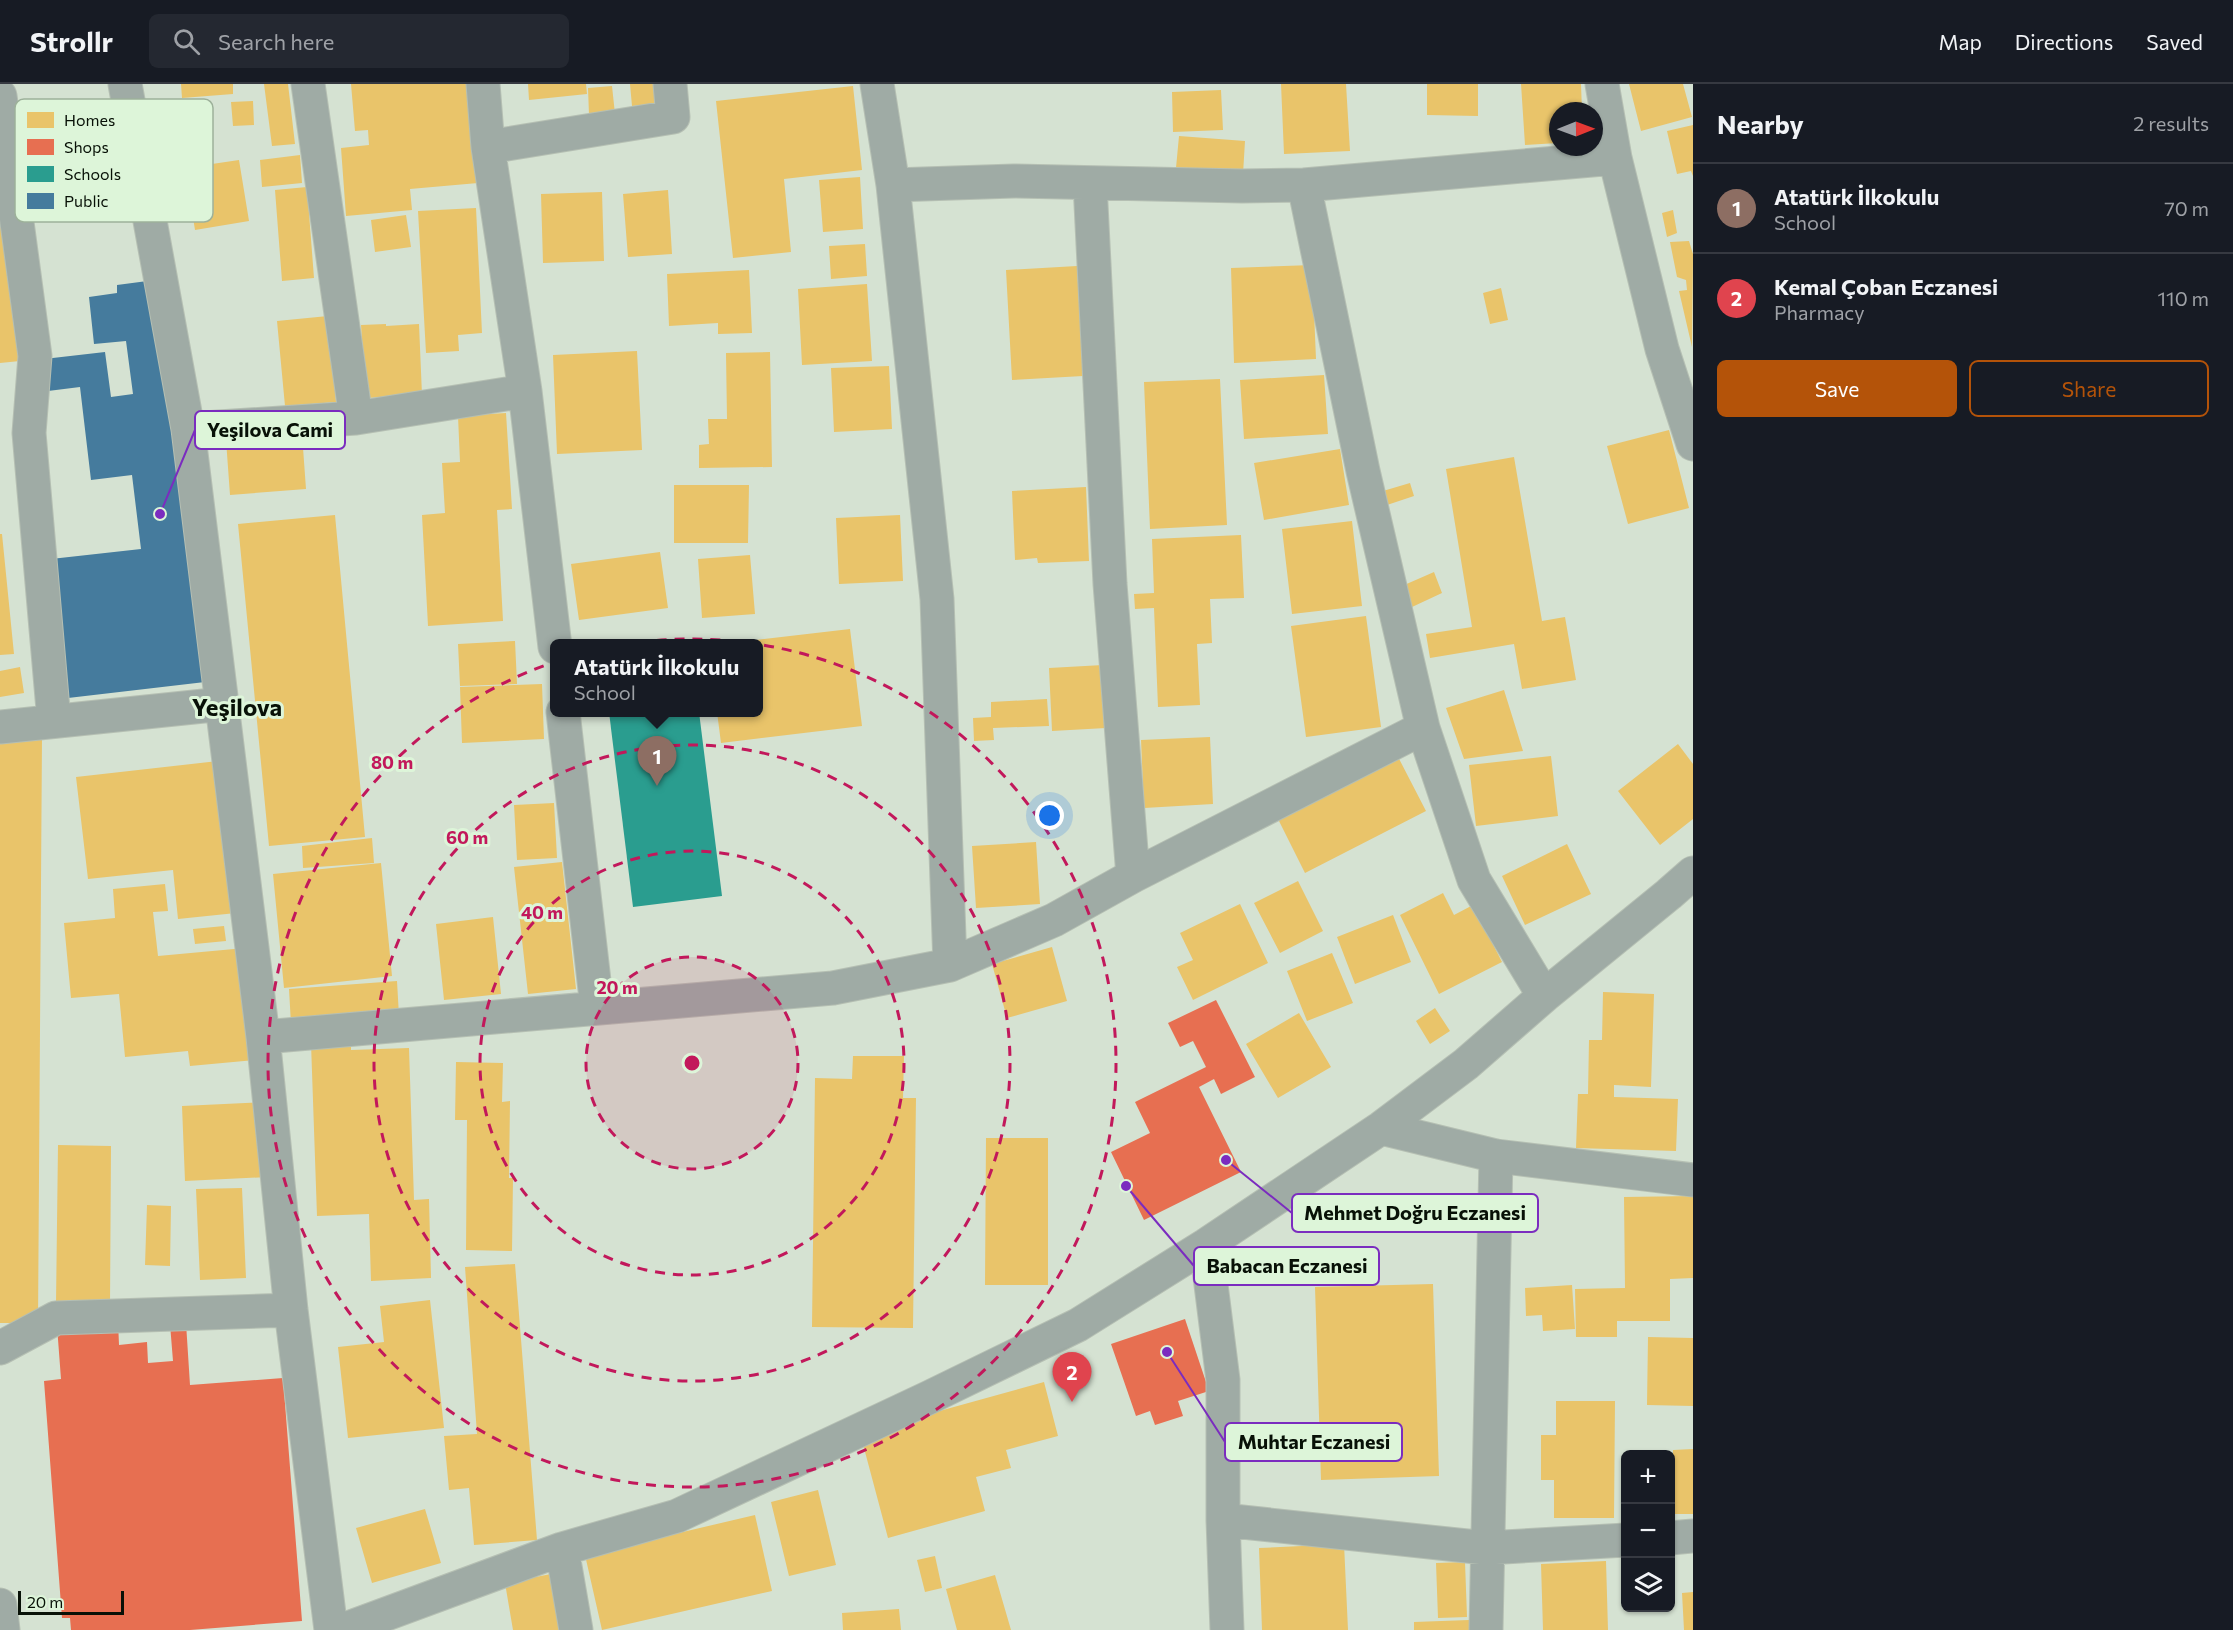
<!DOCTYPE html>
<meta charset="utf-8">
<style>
:root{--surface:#171b24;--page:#242831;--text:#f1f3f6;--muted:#9ea1a6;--line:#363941;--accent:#b45309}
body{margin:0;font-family:Commissioner,sans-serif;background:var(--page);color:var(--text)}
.controls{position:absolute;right:18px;bottom:18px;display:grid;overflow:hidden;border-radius:9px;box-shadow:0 2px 4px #0004}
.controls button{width:54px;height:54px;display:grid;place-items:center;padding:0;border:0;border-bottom:2px solid var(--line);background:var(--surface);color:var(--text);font:30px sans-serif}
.compass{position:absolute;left:1549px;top:18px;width:54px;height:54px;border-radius:50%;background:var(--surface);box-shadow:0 2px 4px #0004;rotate:89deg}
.scale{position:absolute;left:18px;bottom:15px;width:106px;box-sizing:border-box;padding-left:6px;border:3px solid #081107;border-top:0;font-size:16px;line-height:21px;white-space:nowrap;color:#081107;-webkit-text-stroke:4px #ddf5d9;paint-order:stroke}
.you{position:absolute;left:1050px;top:732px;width:21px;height:21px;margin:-15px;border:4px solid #fff;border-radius:50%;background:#1a73e8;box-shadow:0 0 0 9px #1a73e833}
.badge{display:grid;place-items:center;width:39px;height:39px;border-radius:50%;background:var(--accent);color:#fff;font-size:20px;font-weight:700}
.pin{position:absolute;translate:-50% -50px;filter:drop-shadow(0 2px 3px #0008)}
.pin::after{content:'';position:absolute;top:32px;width:21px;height:18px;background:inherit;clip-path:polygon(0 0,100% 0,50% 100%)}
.popup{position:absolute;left:550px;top:555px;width:213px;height:78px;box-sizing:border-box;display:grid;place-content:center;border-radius:9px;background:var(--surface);filter:drop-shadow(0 2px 4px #0005);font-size:20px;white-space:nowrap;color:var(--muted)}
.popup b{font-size:22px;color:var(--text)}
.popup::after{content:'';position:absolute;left:50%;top:100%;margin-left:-12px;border:12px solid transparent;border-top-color:var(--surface)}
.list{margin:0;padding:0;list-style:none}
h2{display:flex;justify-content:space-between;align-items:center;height:78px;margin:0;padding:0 24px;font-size:26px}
h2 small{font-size:20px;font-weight:400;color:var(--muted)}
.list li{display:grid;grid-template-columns:39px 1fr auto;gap:18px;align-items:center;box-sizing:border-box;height:90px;padding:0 24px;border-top:2px solid var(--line)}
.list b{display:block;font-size:22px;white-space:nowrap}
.list p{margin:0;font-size:20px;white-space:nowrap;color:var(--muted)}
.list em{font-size:20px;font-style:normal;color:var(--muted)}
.actions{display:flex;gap:12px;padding:18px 24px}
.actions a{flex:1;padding:14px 0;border:2px solid var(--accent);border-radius:9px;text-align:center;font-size:21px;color:var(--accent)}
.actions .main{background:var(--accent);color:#fff}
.icon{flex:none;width:33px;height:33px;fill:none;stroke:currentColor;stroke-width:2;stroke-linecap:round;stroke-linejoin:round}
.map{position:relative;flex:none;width:1693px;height:1546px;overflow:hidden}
header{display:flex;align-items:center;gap:36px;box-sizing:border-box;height:84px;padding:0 30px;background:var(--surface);border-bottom:2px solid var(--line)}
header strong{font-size:28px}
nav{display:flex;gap:33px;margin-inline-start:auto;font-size:21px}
.search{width:420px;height:54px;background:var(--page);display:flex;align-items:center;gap:15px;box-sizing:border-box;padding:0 21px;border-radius:9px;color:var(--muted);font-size:22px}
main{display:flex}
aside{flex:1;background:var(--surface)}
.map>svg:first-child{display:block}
.homes{fill:#e9c46a}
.shops{fill:#e76f51}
.schools{fill:#2a9d8f}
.public{fill:#457b9d}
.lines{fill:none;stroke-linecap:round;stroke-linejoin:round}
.minor-casing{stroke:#b5bfb3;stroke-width:35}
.minor{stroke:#9faba5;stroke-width:33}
.ring{fill:none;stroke:#c2185b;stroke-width:3;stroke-dasharray:10 8}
.labels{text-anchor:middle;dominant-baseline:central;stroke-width:6;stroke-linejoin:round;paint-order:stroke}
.district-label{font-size:24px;font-weight:bold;fill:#081107;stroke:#ddf5d9}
.key{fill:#ddf5d9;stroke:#9db19a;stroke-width:1.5}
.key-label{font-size:16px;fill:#081107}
.centre{fill:#c2185b;stroke:#ddf5d9;stroke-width:3}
.ring-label{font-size:18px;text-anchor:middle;font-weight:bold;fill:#c2185b;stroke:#ddf5d9;stroke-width:6;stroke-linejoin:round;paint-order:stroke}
.leader{fill:none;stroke:#7b2cbf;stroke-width:2}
.callout-dot{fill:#7b2cbf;stroke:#ddf5d9;stroke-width:2}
.callout{fill:#ddf5d9;stroke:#7b2cbf;stroke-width:2}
.callout-label{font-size:20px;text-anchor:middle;font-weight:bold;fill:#081107}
</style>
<header>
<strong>Strollr</strong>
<div class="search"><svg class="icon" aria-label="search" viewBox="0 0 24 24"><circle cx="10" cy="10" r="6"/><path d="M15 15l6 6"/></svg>Search here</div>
<nav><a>Map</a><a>Directions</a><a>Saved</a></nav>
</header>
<main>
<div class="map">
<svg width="1693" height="1546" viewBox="0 0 1693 1546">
<rect width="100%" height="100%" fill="#d5e2d2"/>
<!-- homes -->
<path class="homes" d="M 181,0 L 233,0 L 233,10 L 182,14 Z
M 264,0 L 288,0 L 295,60 L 272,62 Z
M 351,0 L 469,0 L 478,99 L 410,105 L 412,126 L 346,132 L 341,64 L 369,61 L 368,46 L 355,47 Z
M 528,0 L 586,0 L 587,10 L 529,16 Z
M 630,0 L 657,0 L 659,19 L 632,22 Z
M 1281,0 L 1346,0 L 1350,67 L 1284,70 Z
M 1427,0 L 1478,0 L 1478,32 L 1427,31 Z
M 1521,0 L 1581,0 L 1582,27 L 1558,27 L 1558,59 L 1525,61 Z
M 1629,0 L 1683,0 L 1692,33 L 1641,47 Z
M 612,2 L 615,30 L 589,31 L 588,4 Z
M 853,2 L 862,86 L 784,95 L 791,168 L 733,174 L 716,17 Z
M 1221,6 L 1223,46 L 1173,48 L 1172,8 Z
M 253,17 L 254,41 L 233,42 L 231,18 Z
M 1693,41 L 1693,92 L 1691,87 L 1677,90 L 1667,47 Z
M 1179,52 L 1245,57 L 1243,90 L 1176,84 Z
M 300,71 L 302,99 L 262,103 L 260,76 Z
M 239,76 L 249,137 L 195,146 L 185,84 Z
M 860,93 L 863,145 L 823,148 L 819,96 Z
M 307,103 L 314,194 L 282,197 L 275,106 Z
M 668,106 L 672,170 L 628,173 L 623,110 Z
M 602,108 L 604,177 L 543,179 L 541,110 Z
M 0,109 L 30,276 L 0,279 Z
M 476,124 L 482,249 L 458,251 L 459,267 L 426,269 L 418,127 Z
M 1673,126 L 1677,149 L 1667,153 L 1662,129 Z
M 406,131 L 411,163 L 375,168 L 371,136 Z
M 1689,157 L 1693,170 L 1692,263 L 1679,207 L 1687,206 L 1686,196 L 1677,193 L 1670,158 Z
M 865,160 L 867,192 L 831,195 L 829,162 Z
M 1312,181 L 1316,275 L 1234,279 L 1231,184 Z
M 1077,182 L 1083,292 L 1012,296 L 1006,186 Z
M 749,186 L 752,249 L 718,250 L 718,239 L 669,242 L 667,190 Z
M 867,200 L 872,277 L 802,281 L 798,205 Z
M 1501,204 L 1508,236 L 1490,240 L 1483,209 Z
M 328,232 L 336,318 L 285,322 L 277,237 Z
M 386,240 L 386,242 L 419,240 L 422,311 L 366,314 L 361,241 Z
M 637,267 L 642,366 L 557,370 L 553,271 Z
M 770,268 L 772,383 L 699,384 L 699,361 L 709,360 L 708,335 L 727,335 L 726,269 Z
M 889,282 L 892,345 L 834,348 L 831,284 Z
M 1324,291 L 1328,350 L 1244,355 L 1240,296 Z
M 1220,295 L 1227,441 L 1150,445 L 1144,298 Z
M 506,329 L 512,425 L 497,426 L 503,537 L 428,542 L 422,431 L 445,429 L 442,379 L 460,378 L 458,332 Z
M 1669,346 L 1689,424 L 1628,440 L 1607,362 Z
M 302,350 L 306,405 L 230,411 L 226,356 Z
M 1340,365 L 1349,421 L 1264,436 L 1254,379 Z
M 1514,373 L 1542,537 L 1565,533 L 1576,596 L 1522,605 L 1514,560 L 1430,574 L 1426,550 L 1472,543 L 1446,385 Z
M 1410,399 L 1414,412 L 1387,421 L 1383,407 Z
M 674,401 L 749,401 L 748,459 L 674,459 Z
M 1086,403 L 1089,477 L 1038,479 L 1037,474 L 1015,476 L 1012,407 Z
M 335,431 L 365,753 L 269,762 L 238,440 Z
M 900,431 L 903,497 L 839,500 L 836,434 Z
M 1352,437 L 1362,522 L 1292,530 L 1282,445 Z
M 0,450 L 2,450 L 14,570 L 0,571 Z
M 1241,451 L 1244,514 L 1210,515 L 1212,559 L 1197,560 L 1200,621 L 1158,623 L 1154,524 L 1135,525 L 1134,510 L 1154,509 L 1152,455 Z
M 660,468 L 668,524 L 579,536 L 571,480 Z
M 750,471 L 755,530 L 702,534 L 698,475 Z
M 1434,488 L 1442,509 L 1412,523 L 1402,502 Z
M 1366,532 L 1381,643 L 1306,653 L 1291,542 Z
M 850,545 L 862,642 L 721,659 L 717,628 L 759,628 L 759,560 L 739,558 Z
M 515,557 L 517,600 L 460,602 L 458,560 Z
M 1103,581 L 1106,644 L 1052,647 L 1049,584 Z
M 20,583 L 24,609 L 0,613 L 0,587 Z
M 542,600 L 544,655 L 462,659 L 460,603 Z
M 1504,606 L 1523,667 L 1464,675 L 1446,624 Z
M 1047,615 L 1049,642 L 993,644 L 994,656 L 974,657 L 973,634 L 991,633 L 991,618 Z
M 0,653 L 42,653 L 38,1239 L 0,1239 Z
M 1210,653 L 1213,720 L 1144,724 L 1141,656 Z
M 1678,660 L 1693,680 L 1693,735 L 1660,761 L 1618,707 Z
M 1395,667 L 1426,727 L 1305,789 L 1275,729 Z
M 1551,672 L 1558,732 L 1476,742 L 1469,681 Z
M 218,677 L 236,829 L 178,835 L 173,786 L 88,795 L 76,693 Z
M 554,719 L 557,774 L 517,776 L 514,721 Z
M 372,754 L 374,779 L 303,784 L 302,762 Z
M 1036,758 L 1040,820 L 976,824 L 972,762 Z
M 1567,760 L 1591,810 L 1525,841 L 1502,792 Z
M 562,778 L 576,905 L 528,910 L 514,783 Z
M 381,779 L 392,892 L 284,904 L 273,790 Z
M 1298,797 L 1323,847 L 1280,869 L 1254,819 Z
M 165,800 L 168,827 L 153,828 L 158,872 L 245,864 L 255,976 L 190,982 L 188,967 L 125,973 L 119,910 L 71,914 L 64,839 L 115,834 L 113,805 Z
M 1443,809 L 1454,831 L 1473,821 L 1502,878 L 1439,910 L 1400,831 Z
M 1240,820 L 1268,879 L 1193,916 L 1177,883 L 1193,876 L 1180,849 Z
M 1393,831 L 1411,878 L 1355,900 L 1337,853 Z
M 493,833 L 501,910 L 444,916 L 436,840 Z
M 224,842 L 226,857 L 195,860 L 193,845 Z
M 1052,863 L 1067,917 L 1007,934 L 992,880 Z
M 1332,869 L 1353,919 L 1307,937 L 1287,887 Z
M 397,897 L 399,932 L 291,940 L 289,905 Z
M 1603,908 L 1654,910 L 1651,1003 L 1614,1001 L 1614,1013 L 1678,1015 L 1676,1067 L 1576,1064 L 1578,1010 L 1588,1010 L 1589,956 L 1602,956 Z
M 1435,924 L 1450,947 L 1430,960 L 1416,937 Z
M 1299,929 L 1331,983 L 1278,1014 L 1246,960 Z
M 351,957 L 351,966 L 409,964 L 414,1116 L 429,1115 L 431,1194 L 371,1197 L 369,1130 L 317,1132 L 311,959 Z
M 853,972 L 904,972 L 903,1014 L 916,1014 L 913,1244 L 812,1243 L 815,994 L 852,995 Z
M 456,978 L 503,979 L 502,1018 L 510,1017 L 509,1094 L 513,1094 L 512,1167 L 466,1166 L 467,1036 L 455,1036 Z
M 264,1018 L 268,1093 L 185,1097 L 182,1022 Z
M 986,1054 L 1048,1054 L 1048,1201 L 985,1201 Z
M 58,1061 L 111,1062 L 110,1221 L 56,1220 Z
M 242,1104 L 246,1194 L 200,1196 L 196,1105 Z
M 1693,1112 L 1693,1194 L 1670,1195 L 1670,1237 L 1617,1237 L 1617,1253 L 1576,1253 L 1575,1205 L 1625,1204 L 1624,1113 Z
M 147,1121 L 171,1122 L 170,1182 L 145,1181 Z
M 515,1180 L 537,1456 L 474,1461 L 469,1404 L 449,1406 L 444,1352 L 477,1350 L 465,1183 Z
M 1433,1200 L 1439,1392 L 1321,1396 L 1315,1203 Z
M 1572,1201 L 1575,1245 L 1543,1247 L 1542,1231 L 1526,1232 L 1525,1204 Z
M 430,1216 L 444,1344 L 348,1354 L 338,1263 L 384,1258 L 380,1222 Z
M 1648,1253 L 1693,1254 L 1693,1322 L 1647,1321 Z
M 1044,1298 L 1058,1352 L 1006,1366 L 1011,1384 L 976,1393 L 985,1427 L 888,1454 L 860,1349 Z
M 1556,1317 L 1615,1317 L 1614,1434 L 1554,1434 L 1554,1396 L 1541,1396 L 1541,1351 L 1556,1351 Z
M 1693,1365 L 1693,1430 L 1673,1430 L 1673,1366 Z
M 818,1406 L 836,1481 L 789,1492 L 771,1418 Z
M 425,1425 L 441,1479 L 372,1499 L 356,1444 Z
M 755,1431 L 772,1507 L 602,1546 L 585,1471 Z
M 1344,1460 L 1348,1546 L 1262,1546 L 1259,1464 Z
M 935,1472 L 942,1504 L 925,1508 L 917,1476 Z
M 1606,1477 L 1608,1546 L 1543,1546 L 1541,1480 Z
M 1465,1478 L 1467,1533 L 1438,1534 L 1436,1479 Z
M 556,1489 L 566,1546 L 513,1546 L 505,1499 Z
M 995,1491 L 1011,1546 L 957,1546 L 946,1505 Z
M 1693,1508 L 1693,1546 L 1684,1546 L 1682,1509 Z
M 899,1525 L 901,1546 L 843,1546 L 842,1529 Z
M 1469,1536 L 1470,1546 L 1414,1546 L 1414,1538 Z"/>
<!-- shops -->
<path class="shops" d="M 1216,916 L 1255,993 L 1221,1010 L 1214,995 L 1199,1003 L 1241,1088 L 1144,1136 L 1111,1068 L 1150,1049 L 1135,1018 L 1206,983 L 1193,957 L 1180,963 L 1168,939 Z
M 1185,1235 L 1209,1307 L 1178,1317 L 1183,1332 L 1155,1341 L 1150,1327 L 1136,1332 L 1111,1260 Z
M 118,1237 L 119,1261 L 147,1258 L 148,1279 L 173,1277 L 170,1240 L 186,1239 L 190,1301 L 283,1294 L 302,1537 L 190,1546 L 71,1546 L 70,1534 L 62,1534 L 44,1297 L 61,1295 L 57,1242 Z"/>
<!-- schools -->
<path class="schools" d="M 609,628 L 699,628 L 722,812 L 633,823 Z"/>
<!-- public -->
<path class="public" d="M 155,196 L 205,598 L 68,614 L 51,475 L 141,465 L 132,391 L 91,396 L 80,303 L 48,307 L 44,275 L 105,268 L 111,313 L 133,310 L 126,257 L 94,260 L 89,213 L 117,209 L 117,201 Z"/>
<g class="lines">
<!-- minor casing -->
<g class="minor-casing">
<path id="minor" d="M 125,0 L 188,345 L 263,953 L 291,1226 L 331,1546
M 308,0 L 356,334
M 483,0 L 488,63 L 525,307 L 555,563
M 877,0 L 893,101 L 937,515 L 950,881
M 1602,0 L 1615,74 L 1662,265 L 1693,360
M 0,12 L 35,272 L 29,349 L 54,637
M 488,63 L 673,33 L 670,0
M 1090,100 L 1110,500 L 1133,792
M 893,101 L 1014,97 L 1242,102 L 1304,101 L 1615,74
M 1304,101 L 1363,387 L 1423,644 L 1474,796 L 1544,912
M 188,345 L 356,334 L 525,307
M 563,628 L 597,923
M 0,643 L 223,620
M 263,953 L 833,904 L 950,881 L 1054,836 L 1133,792 L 1423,644
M 1381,1044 L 1496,1072 L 1693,1096
M 1206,1161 L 1223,1296 L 1223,1436 L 1227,1546
M 0,1264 L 56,1234 L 291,1226
M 1223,1436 L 1486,1464 L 1626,1456
M 1670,1454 L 1693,1452
M 562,1465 L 576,1546
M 0,1521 L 3,1546
M 343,1546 L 562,1465 L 677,1432 L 928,1314 L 1078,1241 L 1206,1161 L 1381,1044 L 1466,980 L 1544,912 L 1669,810 L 1693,789
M 1486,1546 L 1496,1072"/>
</g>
<!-- minor -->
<use href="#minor" class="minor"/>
</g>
<!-- distance rings -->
<circle cx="692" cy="979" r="106" fill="#c2185b" fill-opacity=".12"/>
<g class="ring">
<circle cx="692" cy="979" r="106"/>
<circle cx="692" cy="979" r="212"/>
<circle cx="692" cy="979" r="318"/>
<circle cx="692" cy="979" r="424"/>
</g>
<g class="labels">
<!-- district labels -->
<g class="district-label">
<text x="237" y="622">Yeşilova</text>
</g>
</g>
<!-- legend -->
<rect x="15" y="15" width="198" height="123" rx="9" class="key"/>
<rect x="27" y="28" width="27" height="16" fill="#e9c46a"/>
<rect x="27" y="55" width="27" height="16" fill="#e76f51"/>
<rect x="27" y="82" width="27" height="16" fill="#2a9d8f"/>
<rect x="27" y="109" width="27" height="16" fill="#457b9d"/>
<g class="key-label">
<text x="64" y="42">Homes</text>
<text x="64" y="69">Shops</text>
<text x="64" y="96">Schools</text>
<text x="64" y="123">Public</text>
</g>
<circle cx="692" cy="979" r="9" class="centre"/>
<g class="ring-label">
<text x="392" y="685">80 m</text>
<text x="467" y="760">60 m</text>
<text x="542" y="835">40 m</text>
<text x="617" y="910">20 m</text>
</g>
<!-- callouts -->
<path class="leader" d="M160 430L195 346M1226 1076L1292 1129M1126 1102L1194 1182M1167 1268L1225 1358"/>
<g class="callout-dot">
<circle cx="160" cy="430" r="6"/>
<circle cx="1226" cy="1076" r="6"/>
<circle cx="1126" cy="1102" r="6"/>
<circle cx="1167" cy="1268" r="6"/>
</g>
<g class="callout">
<rect x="195" y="327" width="150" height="38" rx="6"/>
<rect x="1292" y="1110" width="246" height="38" rx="6"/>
<rect x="1194" y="1163" width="185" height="38" rx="6"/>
<rect x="1225" y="1339" width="177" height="38" rx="6"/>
</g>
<g class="callout-label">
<text x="270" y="353">Yeşilova Cami</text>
<text x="1415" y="1136">Mehmet Doğru Eczanesi</text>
<text x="1287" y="1189">Babacan Eczanesi</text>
<text x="1314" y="1365">Muhtar Eczanesi</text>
</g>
</svg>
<div class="controls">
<button>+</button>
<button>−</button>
<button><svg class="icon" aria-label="layers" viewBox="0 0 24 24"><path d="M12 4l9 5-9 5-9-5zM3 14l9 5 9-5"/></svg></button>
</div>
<svg class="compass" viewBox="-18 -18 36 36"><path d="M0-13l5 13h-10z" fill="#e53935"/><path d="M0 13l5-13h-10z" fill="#9ea1a6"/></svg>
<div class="scale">20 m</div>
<div class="you"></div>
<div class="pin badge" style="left:657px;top:702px;background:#8d6e63">1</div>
<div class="popup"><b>Atatürk İlkokulu</b>School</div>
<div class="pin badge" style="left:1072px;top:1318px;background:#e0444e">2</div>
</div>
<aside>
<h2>Nearby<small>2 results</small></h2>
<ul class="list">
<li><span class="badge" style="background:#8d6e63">1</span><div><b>Atatürk İlkokulu</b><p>School</p></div><em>70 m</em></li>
<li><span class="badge" style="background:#e0444e">2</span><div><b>Kemal Çoban Eczanesi</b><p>Pharmacy</p></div><em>110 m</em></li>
</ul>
<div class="actions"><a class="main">Save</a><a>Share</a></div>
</aside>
</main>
